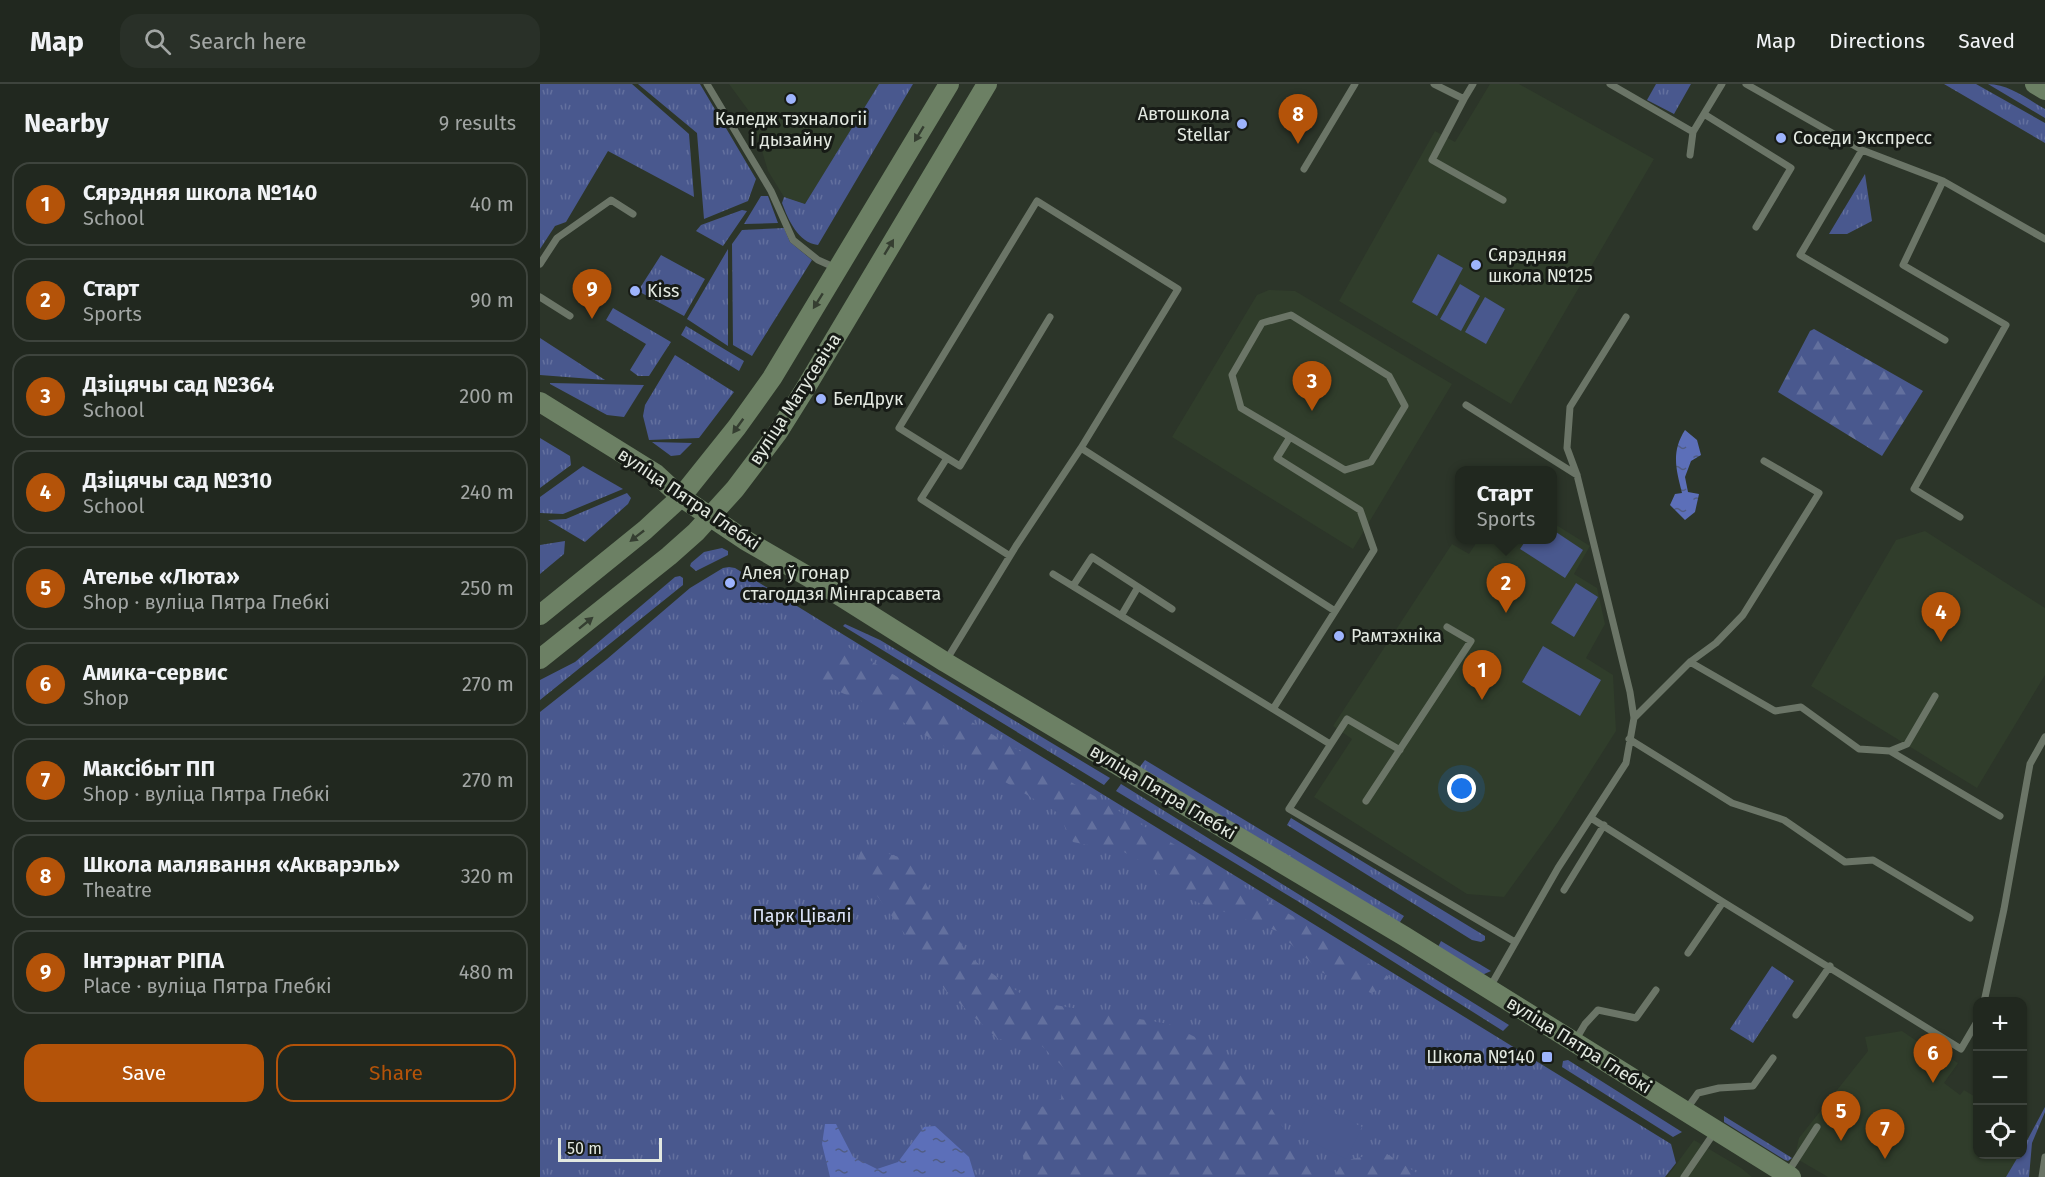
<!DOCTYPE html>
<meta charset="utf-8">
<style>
:root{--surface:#21281f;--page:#293028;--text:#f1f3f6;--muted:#a2a6a4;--line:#3e443d;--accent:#b45309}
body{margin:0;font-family:"Fira Sans",sans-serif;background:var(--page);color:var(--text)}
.controls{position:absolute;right:18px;bottom:18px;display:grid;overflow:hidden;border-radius:12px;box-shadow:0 2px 4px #0004}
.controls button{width:54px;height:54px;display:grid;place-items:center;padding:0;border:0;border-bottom:2px solid var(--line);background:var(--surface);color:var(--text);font:30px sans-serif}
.scale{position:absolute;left:18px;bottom:15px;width:104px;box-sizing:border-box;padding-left:6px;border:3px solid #e3e9e1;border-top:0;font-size:16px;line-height:21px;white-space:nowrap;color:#e3e9e1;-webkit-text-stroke:4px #171b16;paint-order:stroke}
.you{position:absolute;left:922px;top:705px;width:21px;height:21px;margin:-15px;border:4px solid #fff;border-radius:50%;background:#1a73e8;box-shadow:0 0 0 9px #1a73e833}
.badge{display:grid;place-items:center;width:39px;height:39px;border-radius:50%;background:var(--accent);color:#fff;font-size:20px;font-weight:700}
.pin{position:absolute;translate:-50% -50px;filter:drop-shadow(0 2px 3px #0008)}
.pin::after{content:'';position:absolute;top:32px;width:21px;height:18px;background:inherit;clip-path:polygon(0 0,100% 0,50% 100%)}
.popup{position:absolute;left:915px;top:382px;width:102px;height:78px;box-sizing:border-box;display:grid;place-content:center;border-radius:12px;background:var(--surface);filter:drop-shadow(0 2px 4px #0005);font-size:20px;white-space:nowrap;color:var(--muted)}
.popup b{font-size:22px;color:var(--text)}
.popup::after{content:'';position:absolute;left:50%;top:100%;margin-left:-12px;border:12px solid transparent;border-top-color:var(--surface)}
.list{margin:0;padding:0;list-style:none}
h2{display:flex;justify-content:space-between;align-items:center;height:78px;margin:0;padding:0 24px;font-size:26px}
h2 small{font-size:20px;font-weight:400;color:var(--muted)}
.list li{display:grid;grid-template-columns:39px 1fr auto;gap:18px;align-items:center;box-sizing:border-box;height:84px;margin:0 12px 12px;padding:0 12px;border:2px solid var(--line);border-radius:18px}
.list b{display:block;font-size:22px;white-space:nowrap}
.list p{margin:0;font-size:20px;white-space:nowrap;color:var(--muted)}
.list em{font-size:20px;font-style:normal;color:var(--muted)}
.actions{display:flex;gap:12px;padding:18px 24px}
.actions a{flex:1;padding:14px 0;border:2px solid var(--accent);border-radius:18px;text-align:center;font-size:21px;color:var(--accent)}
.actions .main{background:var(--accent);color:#fff}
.icon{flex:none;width:33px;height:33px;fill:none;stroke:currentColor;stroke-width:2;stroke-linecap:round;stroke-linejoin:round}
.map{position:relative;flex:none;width:1505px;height:1093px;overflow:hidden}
header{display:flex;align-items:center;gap:36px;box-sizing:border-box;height:84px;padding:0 30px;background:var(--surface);border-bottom:2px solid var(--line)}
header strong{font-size:28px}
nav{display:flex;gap:33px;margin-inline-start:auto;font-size:21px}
.search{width:420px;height:54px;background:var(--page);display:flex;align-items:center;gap:15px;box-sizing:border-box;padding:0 21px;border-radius:18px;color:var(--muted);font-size:22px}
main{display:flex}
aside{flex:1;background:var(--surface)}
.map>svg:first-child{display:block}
.built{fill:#303d2b}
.grass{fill:url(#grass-tufts)}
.forest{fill:url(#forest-firs)}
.pitch{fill:#49588e}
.water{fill:url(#water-ripples)}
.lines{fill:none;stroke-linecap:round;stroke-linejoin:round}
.lane{stroke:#6b7567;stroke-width:7}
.secondary{stroke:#6c8064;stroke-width:20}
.oneway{fill:#353e31}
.poi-dot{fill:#9eb4fd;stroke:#171b16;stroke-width:2}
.labels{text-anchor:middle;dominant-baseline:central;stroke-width:6;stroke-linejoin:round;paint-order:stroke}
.poi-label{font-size:18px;fill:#e3e9e1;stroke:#171b16;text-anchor:start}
.street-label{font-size:18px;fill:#e3e9e1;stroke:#171b16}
.park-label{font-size:18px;fill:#dde4f9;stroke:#171b16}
</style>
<header>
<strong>Map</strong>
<div class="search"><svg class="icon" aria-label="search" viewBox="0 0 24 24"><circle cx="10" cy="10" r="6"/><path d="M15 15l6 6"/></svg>Search here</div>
<nav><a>Map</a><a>Directions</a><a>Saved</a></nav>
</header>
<main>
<aside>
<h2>Nearby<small>9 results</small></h2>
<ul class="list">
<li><span class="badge">1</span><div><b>Сярэдняя школа №140</b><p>School</p></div><em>40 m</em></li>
<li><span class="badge">2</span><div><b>Старт</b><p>Sports</p></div><em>90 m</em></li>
<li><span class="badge">3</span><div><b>Дзіцячы сад №364</b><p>School</p></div><em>200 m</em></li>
<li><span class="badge">4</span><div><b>Дзіцячы сад №310</b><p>School</p></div><em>240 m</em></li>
<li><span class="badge">5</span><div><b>Ателье «Люта»</b><p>Shop · вуліца Пятра Глебкі</p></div><em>250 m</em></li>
<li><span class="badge">6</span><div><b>Амика-сервис</b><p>Shop</p></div><em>270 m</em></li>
<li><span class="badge">7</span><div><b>Максібыт ПП</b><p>Shop · вуліца Пятра Глебкі</p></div><em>270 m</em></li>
<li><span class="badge">8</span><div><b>Школа малявання «Акварэль»</b><p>Theatre</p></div><em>320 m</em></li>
<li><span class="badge">9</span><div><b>Інтэрнат РІПА</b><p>Place · вуліца Пятра Глебкі</p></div><em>480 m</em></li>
</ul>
<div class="actions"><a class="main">Save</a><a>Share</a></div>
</aside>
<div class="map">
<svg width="1505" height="1093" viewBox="0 0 1505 1093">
<defs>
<pattern id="grass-tufts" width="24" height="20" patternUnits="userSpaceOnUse" patternTransform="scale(1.5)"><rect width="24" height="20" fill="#49588e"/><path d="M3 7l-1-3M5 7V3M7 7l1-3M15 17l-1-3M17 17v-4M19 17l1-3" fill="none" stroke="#63709e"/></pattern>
<pattern id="forest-firs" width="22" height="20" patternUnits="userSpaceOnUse" patternTransform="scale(1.5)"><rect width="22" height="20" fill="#49588e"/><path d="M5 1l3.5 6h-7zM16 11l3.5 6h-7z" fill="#63709e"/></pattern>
<pattern id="water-ripples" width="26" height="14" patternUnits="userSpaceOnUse" patternTransform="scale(1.5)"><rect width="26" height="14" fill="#5c6fb9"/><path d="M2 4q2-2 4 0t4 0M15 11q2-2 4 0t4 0" fill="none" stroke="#515d84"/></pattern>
</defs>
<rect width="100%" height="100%" fill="#2c3529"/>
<!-- built -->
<path class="built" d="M 189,0 L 341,0 L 265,120 L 244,113 L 228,87 L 211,30 Z
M 950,0 L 979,0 L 1114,75 L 971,320 L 799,217 L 895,47 L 915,58 Z
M 729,206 L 755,207 L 912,300 L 813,465 L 632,353 L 717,211 Z
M 1013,439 L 1050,462 L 1034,490 L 1057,504 L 1065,540 L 1046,574 L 1073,591 L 1076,647 L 1018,738 L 964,813 L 927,810 L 774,713 L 812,655 L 793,642 L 912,460 L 929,470 L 938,456 L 967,456 L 972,459 L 975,456 L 1012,456 Z
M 1385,447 L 1505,524 L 1505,591 L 1437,704 L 1271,602 L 1356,456 Z
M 1362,947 L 1381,960 L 1384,957 L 1418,979 L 1404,999 L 1420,1011 L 1424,1006 L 1437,1014 L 1438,1070 L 1482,1070 L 1483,1048 L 1490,1056 L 1489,1093 L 1288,1093 L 1257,1075 L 1253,1081 L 1259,1054 L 1328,967 L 1325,953 Z
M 1154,1056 L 1201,1084 L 1212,1093 L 1127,1093 Z"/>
<!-- grass -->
<path class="grass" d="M 0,0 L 92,0 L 149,50 L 154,113 L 68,67 L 26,138 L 15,142 L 0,165 Z
M 98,0 L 160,0 L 216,95 L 208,117 L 164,135 L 157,49 Z
M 339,0 L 373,0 L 278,161 C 258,159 248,135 242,119 L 244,113 L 265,120 Z
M 1116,0 L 1151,0 L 1134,30 L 1107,16 Z
M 1404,0 L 1436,0 L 1505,39 L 1505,59 Z
M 1448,0 C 1469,0 1487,15 1505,25 L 1505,34 Z
M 1325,90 L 1332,137 L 1307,150 L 1289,150 Z
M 221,112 L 228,112 L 238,139 L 204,140 Z
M 202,126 L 207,127 L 183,162 L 156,147 L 161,141 Z
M 244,144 L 250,158 L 272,176 L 212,272 L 193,261 L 192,160 L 202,146 Z
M 188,165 L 188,262 L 147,235 Z
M 121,171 L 165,195 L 144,232 L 98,207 Z
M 73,224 L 131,258 L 109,292 L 98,292 L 90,286 L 106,260 L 66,236 Z
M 146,242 L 204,277 L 199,287 L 141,251 Z
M 0,254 L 65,296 L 0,291 Z
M 135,271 L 194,308 L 159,354 L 109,356 L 103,332 L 105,321 Z
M 10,300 L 10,299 L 104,301 L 84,333 L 67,331 Z
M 0,354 L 30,372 L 31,381 L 0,404 Z
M 112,358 L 152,359 L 140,371 L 131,372 Z
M 43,382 L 83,405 L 23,430 L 0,429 L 0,413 Z
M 87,409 L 91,414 L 88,420 L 45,458 L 8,436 L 26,435 Z
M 25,457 L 24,470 L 0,490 L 0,461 Z
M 182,464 L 188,467 L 188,471 L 156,487 L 150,482 L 151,479 L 164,468 Z
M 189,483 L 195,484 L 1131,1060 L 1136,1079 L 1125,1093 L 0,1093 L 0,628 L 67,575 L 150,504 L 183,484 Z
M 140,492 L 143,494 L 143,501 L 0,616 L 0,596 L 35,578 L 135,493 Z
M 305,540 L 340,556 L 570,694 L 564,701 L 303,542 Z
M 605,676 L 864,832 L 858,841 L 599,684 Z
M 581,700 L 969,941 L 963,947 L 759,818 L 576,707 Z
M 751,734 L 945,852 L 945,856 L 941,858 L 932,856 L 747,741 Z
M 901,857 L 951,887 L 942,891 L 896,867 Z
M 1232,882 L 1254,897 L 1213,959 L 1190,945 Z
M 1028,976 L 1142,1048 L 1133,1053 L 1022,983 L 1023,977 Z
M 1505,1023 L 1505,1028 L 1492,1059 L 1489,1093 L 1466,1093 L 1479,1071 L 1482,1070 L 1483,1064 Z
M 1184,1032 L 1252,1074 L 1248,1077 L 1245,1076 L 1184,1038 Z"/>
<!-- forest -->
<path class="forest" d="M 1274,245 L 1383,307 L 1342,372 L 1238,308 L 1270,247 Z
M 303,560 L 797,859 L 849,893 L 841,905 L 831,909 L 781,888 L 737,847 L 635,810 L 615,785 L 584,768 L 533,758 L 518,729 L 342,626 L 267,594 Z
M 323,762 L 372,777 L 429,873 L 491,917 L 629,940 L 671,961 L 724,1013 L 764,1077 L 787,1093 L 487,1093 L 485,1091 L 479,1032 L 521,1015 L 524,984 L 496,956 L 458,955 L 405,906 L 315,781 Z
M 844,1068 L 883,1093 L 794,1093 L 803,1077 Z"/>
<!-- pitch -->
<path class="pitch" d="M 898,170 L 923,184 L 897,232 L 872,218 Z
M 920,200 L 940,212 L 921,247 L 900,235 Z
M 945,213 L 965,225 L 946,260 L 925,248 Z
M 1013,446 L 1043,466 L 1025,494 L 980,465 L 986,456 L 1012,456 Z
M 1036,499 L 1058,513 L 1034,553 L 1011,539 Z
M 1003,562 L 1061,596 L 1040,632 L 982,598 Z
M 774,1019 L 822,1043 L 806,1075 L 758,1051 Z"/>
<!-- water -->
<path class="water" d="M 1145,346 L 1157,356 L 1161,371 L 1151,377 L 1145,393 L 1148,408 L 1159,410 L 1155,428 L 1145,436 L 1130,421 L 1135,410 L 1142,409 C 1136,385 1131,368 1145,346 Z
M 285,1040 L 296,1040 L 313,1073 L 337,1085 L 358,1078 L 384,1043 L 395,1042 L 429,1073 L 435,1093 L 290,1093 L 282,1060 Z"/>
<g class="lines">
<!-- lane -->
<path class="lane" d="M 167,0 L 231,107 L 253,156 L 278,176 L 296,184
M 894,0 L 924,15 L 933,0
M 1070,0 L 1153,48
M 1206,0 L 1322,66 L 1403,97 L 1505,155
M 924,15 L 892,76 L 963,116
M 1164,30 L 1251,84 L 1216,143
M 1322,66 L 1260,171 L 1405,256
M 1150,71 L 1153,48 L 1182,0
M 764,85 L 815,0
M 1403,97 L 1363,181 L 1466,241 L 1374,405 L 1420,433
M 0,180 L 17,154 L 71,116 L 93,130
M 0,213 L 30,232
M 926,321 L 1037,391
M 541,364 L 795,527
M 470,472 L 381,415 L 407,374 L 420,382 L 510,233
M 513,490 L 790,660
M 533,502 L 552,473 L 632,525
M 581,532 L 598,503
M 407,575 L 476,462 L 541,364 L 638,205 L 497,117 L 359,344 L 407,374
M 1150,578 L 1235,627 L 1261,623 L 1319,665 L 1350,667 L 1460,732
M 733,625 L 834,466 L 820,426 L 737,374 L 750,353 L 701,324 L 692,291 L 722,239 L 751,231 L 849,292 L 865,322 L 831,378 L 805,386 L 750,353
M 1094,634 L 1150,578 L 1176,559 L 1203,531 L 1279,409 L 1224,377
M 1089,655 L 1192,719 L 1244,736 L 1305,778 L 1333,776 L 1430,834
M 860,666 L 807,635 L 749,725 L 975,858
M 1350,667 L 1367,660 L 1395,612
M 826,717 L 931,557 L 907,543
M 1051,734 L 1183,818 L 1421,965 L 1438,936
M 1024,806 L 1064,741
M 1148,869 L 1183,818
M 950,903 L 1018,784 L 1086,679 L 1094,634 L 1090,608 L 1037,391 L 1027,364 L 1030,323 L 1086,233
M 1444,918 L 1464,825 L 1490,680 L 1505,653
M 1256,931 L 1290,882
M 1035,957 L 1045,940 L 1058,926 L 1096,934 L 1116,906
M 1146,1026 L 1158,1009 L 1179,1004 L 1213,1002 L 1233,974
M 1248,1088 L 1277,1043
M 1144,1093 L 1174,1049
M 1502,1093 L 1505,1073"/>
<!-- secondary -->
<path class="secondary" d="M 1495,0 L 1505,6
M 0,318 L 116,390 L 141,413 L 205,456 L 286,503 L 405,578 L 864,852 L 1251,1093
M 0,531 L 105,446 L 141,413 L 197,343 L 232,294 L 409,0
M 0,575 L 129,472 L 156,448 L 195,405 L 238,348 L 265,305 L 447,0"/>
</g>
<!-- one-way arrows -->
<defs><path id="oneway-solid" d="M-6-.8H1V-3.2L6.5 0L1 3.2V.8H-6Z" transform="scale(1.5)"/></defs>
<g class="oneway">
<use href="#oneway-solid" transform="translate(379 50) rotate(121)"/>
<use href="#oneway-solid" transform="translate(349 163) rotate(-59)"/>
<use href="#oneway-solid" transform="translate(278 217) rotate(122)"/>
<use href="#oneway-solid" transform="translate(198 342) rotate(126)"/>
<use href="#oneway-solid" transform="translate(97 452) rotate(142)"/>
<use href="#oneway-solid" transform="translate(46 539) rotate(-39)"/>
</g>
<!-- markers -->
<g class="poi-dot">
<circle cx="251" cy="15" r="6"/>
<circle cx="702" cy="40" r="6"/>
<circle cx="1241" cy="54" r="6"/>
<circle cx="936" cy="181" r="6"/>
<circle cx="95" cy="207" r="6"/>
<circle cx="281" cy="315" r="6"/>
<circle cx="190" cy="499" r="6"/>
<circle cx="799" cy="552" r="6"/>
<rect x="1001" y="967" width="12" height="12" rx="3"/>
</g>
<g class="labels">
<!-- poi labels -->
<g class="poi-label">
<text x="690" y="30" text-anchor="end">Автошкола<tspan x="690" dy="21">Stellar</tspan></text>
<text x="251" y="35" text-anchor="middle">Каледж тэхналогіі<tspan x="251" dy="21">і дызайну</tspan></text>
<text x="1253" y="54">Соседи Экспресс</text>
<text x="948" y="171">Сярэдняя<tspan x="948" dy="21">школа №125</tspan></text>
<text x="107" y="207">Kiss</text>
<text x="293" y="315">БелДрук</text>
<text x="202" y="489">Алея ў гонар<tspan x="202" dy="21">стагоддзя Мінгарсавета</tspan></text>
<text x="811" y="552">Рамтэхніка</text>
<text x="995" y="973" text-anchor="end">Школа №140</text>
</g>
<!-- street labels -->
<g class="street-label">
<text transform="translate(255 315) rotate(-57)">вуліца Матусевіча</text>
<text transform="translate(149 415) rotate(34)">вуліца Пятра Глебкі</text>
<text transform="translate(623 708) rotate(31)">вуліца Пятра Глебкі</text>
<text transform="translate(1039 961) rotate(32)">вуліца Пятра Глебкі</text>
</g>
<!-- park labels -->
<g class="park-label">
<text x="262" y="832">Парк Цівалі</text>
</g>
</g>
</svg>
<div class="controls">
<button>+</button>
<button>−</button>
<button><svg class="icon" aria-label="locate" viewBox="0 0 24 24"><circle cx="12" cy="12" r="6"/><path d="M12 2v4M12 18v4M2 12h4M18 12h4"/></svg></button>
</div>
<div class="scale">50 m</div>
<div class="you"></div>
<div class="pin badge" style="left:942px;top:616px">1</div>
<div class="pin badge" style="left:966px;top:529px">2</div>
<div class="popup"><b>Старт</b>Sports</div>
<div class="pin badge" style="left:772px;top:327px">3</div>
<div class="pin badge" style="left:1401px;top:558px">4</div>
<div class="pin badge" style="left:1301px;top:1057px">5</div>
<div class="pin badge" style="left:1393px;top:999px">6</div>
<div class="pin badge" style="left:1345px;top:1075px">7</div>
<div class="pin badge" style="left:758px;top:60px">8</div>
<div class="pin badge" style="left:52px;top:235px">9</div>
</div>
</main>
